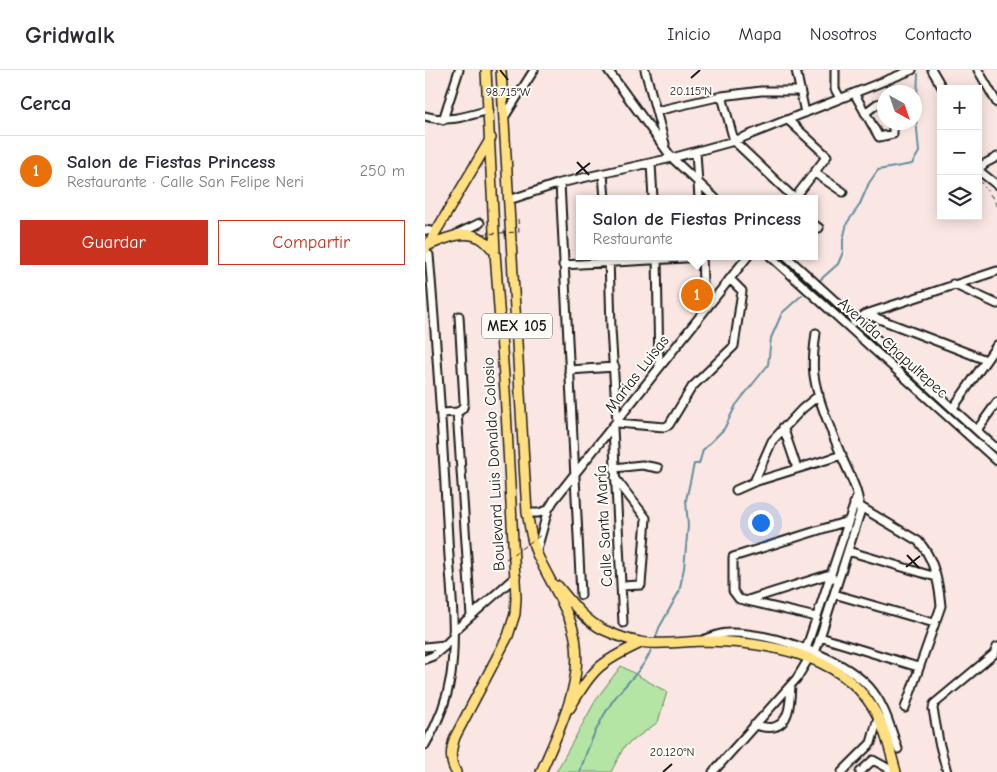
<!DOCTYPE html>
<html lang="es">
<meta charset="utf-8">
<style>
:root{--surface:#fff;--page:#f7f7f7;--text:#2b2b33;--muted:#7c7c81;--line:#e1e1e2;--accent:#c8321e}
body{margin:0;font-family:"Comic Neue",sans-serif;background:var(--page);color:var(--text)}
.controls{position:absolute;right:15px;top:15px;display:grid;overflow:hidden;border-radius:0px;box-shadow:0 2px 12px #0003}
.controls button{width:45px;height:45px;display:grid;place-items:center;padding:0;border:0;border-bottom:1px solid var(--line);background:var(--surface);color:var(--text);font:25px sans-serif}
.compass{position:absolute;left:452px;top:15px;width:45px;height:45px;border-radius:50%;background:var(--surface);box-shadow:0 2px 12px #0003;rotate:140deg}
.you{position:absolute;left:335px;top:452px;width:18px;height:18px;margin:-12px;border:4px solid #fff;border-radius:50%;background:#1a73e8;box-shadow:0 0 0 8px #1a73e833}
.badge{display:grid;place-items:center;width:32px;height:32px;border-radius:50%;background:var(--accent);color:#fff;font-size:16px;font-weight:700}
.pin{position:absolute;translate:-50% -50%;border:2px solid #fff;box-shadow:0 1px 5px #0006}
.popup{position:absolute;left:151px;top:125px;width:242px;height:65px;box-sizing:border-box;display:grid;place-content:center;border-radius:0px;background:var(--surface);filter:drop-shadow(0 1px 4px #0005);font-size:16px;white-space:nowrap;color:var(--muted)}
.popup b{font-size:19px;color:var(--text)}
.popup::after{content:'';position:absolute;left:50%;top:100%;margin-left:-10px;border:10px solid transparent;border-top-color:var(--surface)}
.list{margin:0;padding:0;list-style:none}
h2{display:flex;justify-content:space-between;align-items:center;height:65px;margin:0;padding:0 20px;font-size:21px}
h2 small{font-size:16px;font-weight:400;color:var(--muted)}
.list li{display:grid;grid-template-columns:32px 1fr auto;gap:15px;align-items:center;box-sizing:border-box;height:70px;padding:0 20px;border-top:1px solid var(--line)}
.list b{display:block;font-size:19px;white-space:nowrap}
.list p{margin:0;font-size:16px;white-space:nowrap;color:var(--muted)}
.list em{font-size:16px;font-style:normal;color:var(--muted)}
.actions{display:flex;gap:10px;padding:15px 20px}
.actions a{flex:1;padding:11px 0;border:1px solid var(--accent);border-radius:0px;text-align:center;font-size:18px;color:var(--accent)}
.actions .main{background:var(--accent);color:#fff}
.icon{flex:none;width:28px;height:28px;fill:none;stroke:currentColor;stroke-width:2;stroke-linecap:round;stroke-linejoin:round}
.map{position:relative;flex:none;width:572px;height:702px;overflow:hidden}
header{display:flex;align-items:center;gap:30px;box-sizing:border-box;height:70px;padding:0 25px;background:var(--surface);border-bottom:1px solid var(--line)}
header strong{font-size:24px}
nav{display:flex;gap:28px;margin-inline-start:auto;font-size:18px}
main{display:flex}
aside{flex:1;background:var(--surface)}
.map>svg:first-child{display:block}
.green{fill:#b4e5a5;stroke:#688060}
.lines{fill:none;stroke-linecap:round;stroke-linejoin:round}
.stream{stroke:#638f9d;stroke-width:2}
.minor-casing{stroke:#1c1c1c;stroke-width:11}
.major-casing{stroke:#1c1c1c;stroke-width:12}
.path{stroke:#1c1c1c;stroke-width:1;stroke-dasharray:5 4;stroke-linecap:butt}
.minor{stroke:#fdfcf7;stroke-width:7}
.major{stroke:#ffdf80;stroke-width:9}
.path-bridge{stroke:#1c1c1c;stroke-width:1;stroke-dasharray:5 4;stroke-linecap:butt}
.ticks{fill:none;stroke:#1c1c1c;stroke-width:2}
.labels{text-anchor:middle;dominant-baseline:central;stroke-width:4;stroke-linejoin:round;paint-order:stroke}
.shield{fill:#fdfcf7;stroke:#605f5e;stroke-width:1}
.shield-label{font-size:15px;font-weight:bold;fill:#1c1c1c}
.street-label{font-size:16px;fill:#1c1c1c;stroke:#fdfcf7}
.ticks-label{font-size:12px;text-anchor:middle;fill:#1c1c1c;stroke:#fdfcf7;stroke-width:4;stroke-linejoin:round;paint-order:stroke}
</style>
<header>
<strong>Gridwalk</strong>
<nav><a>Inicio</a><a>Mapa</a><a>Nosotros</a><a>Contacto</a></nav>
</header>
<main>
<aside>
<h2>Cerca<small></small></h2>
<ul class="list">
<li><span class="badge" style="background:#e8710a">1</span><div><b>Salon de Fiestas Princess</b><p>Restaurante · Calle San Felipe Neri</p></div><em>250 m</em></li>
</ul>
<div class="actions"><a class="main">Guardar</a><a>Compartir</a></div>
</aside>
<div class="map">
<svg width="572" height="702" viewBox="0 0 572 702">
<rect width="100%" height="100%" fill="#fae7e3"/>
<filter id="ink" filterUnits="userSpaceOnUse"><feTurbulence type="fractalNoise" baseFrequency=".02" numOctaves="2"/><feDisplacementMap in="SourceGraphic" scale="10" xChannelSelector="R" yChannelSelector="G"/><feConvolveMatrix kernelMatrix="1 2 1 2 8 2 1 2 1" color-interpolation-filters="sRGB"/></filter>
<g filter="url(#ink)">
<!-- green -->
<path class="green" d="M 196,596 L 242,622 L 233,652 L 199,677 L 186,702 L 131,702 L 172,628 Z"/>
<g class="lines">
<!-- stream -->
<path class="stream" d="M 395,210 L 413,194 L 418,182 L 418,170 L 422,153 L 434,136 L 444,113 L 453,100 L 487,94 L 494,82 L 491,48 L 493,4
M 230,570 L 234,558 L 254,522 L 259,498 L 263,456 L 261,430 L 269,394 L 274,394 L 278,380 L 299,359 L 311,335 L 343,295 L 346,268 L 357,243 L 377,225
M 155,702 C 162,678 173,653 187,632 C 200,613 220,599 227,577"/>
<!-- minor casing -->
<g class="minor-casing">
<path id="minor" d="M 183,0 L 247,88 L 291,129
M 220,0 L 240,74
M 371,0 L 380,43
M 410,0 L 410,19 L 415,28
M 507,0 L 518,19
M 553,0 L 572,33
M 429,23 L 454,67 L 468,64 L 468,52
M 297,26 L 309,71 L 369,128
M 231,41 L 297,26 L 336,21 L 375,21
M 440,43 L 452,34 L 460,32
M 0,46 C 22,53 43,46 64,40
M 80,46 L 109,0
M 18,50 L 34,0
M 363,50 L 402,86 L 369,129
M 271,82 L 274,129
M 572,87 L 559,94 L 553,100 L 572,115
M 226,93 L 228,129
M 390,103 L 418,122
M 178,104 L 180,129
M 135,113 L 156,525
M 84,130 L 135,113 L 247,88 L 309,71 L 487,0
M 390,155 L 394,158
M 0,160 L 11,162
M 32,164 L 55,153
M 184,186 L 186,259 L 192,353 L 239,357 L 244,355 L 267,317 L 309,276 L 317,221 L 305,209
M 277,186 L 279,241
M 345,186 L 572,391
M 361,186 L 572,379
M 232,187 L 234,297
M 138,195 L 277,187
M 528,214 L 572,234
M 441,244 L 561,290
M 429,252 L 441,244 L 572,201
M 144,300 L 190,297
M 528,338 L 572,275
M 32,342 L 46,546
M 32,342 C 38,340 39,337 39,331 L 34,246
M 17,343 L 32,342
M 358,357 L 372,398
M 188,358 L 198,553
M 552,360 L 572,332
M 189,398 L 217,395 L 233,398
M 190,408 L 221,448 L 216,515 L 196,516
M 329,412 L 347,371 L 377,339 L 394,325
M 311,420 L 329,412 L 417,385
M 429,433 L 493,471 C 509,487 514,513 516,536 L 480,638
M 102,443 L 113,443 L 123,440
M 423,481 L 511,507
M 111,483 L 123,440 L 129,430 L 323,186
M 409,524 L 509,553
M 323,530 L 402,505 L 408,508
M 391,547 L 314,529 L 308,521 L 308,487 L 423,451
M 28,562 L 91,506
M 395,567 L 493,597
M 280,569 C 287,567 295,563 303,563 C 344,561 425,589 449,623 C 461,639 466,660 473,679
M 0,577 L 20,575 L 27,568
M 381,579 L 431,429
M 390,583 L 435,443 C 435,422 424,404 416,385 C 407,362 392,329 389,305 C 387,291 389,278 391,263
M 0,589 L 8,586 L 20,576
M 329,655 C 335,656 343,659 349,657 C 366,653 365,628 366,615
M 0,675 C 13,653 22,631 26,605 C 32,560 25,513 23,469 C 18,374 12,280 4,185
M 288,702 L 372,608 L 384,588
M 417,702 L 446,673 L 453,648
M 435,702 L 448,690 L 470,702
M 522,702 L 514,672 L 508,639 L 509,634 L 569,584 L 572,577"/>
</g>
<!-- major casing -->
<g class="major-casing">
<path id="major" d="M 76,0 L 102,443 C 105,456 106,471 112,484 C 123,508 138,530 147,556 C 163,605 135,658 116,702
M 4,175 C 19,169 40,159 55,168 C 61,171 66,178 70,182
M 0,180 L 66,68
M 133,516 C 146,532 160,551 179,560 C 190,565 203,570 215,572 C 228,575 259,572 275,571 C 335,571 414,582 448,638 C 460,657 465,681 471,702
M 145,638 C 167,599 175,592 216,573
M 31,702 C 24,690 26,679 30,667 L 83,566 L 90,544 L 91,528 L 80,321 L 70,182 L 61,0"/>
</g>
<!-- path -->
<path class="path" d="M 554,110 L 567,127 L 572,136
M 93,149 L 94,162"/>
<!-- minor -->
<use href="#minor" class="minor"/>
<!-- major -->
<use href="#major" class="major"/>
<!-- path-bridge -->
<path class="path-bridge" d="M 57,164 L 94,162
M 81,489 L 116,465"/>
</g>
</g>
<!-- ticks -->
<path class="ticks" d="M 75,0 L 83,10M 266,8 L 275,0M 152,92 L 164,105M 151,104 L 165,93M 482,485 L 494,498M 481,497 L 495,486M 238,702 L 247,694"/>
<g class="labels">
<!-- shield labels -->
<rect class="shield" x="57" y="243.5" width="70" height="25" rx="4"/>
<g class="shield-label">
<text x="92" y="256">MEX 105</text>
</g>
<!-- street labels -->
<g class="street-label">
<text transform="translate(468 278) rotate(42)">Avenida Chapultepec</text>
<text transform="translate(212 304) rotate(-52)">Marias Luisas</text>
<text transform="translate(69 394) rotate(-93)">Boulevard Luis Donaldo Colosio</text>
<text transform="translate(179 456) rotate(-93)">Calle Santa María</text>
</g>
</g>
<g class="ticks-label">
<text x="266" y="25">20.115°N</text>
<text x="83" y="26">98.715°W</text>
<text x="247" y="686">20.120°N</text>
</g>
</svg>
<div class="controls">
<button>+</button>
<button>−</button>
<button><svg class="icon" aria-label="layers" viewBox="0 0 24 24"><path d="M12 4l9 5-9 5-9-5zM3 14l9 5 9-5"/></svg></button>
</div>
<svg class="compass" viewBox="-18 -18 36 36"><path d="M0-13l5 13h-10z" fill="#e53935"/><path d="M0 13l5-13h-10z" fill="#7c7c81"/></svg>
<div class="you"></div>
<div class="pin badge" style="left:272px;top:225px;background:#e8710a">1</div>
<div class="popup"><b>Salon de Fiestas Princess</b>Restaurante</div>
</div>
</main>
